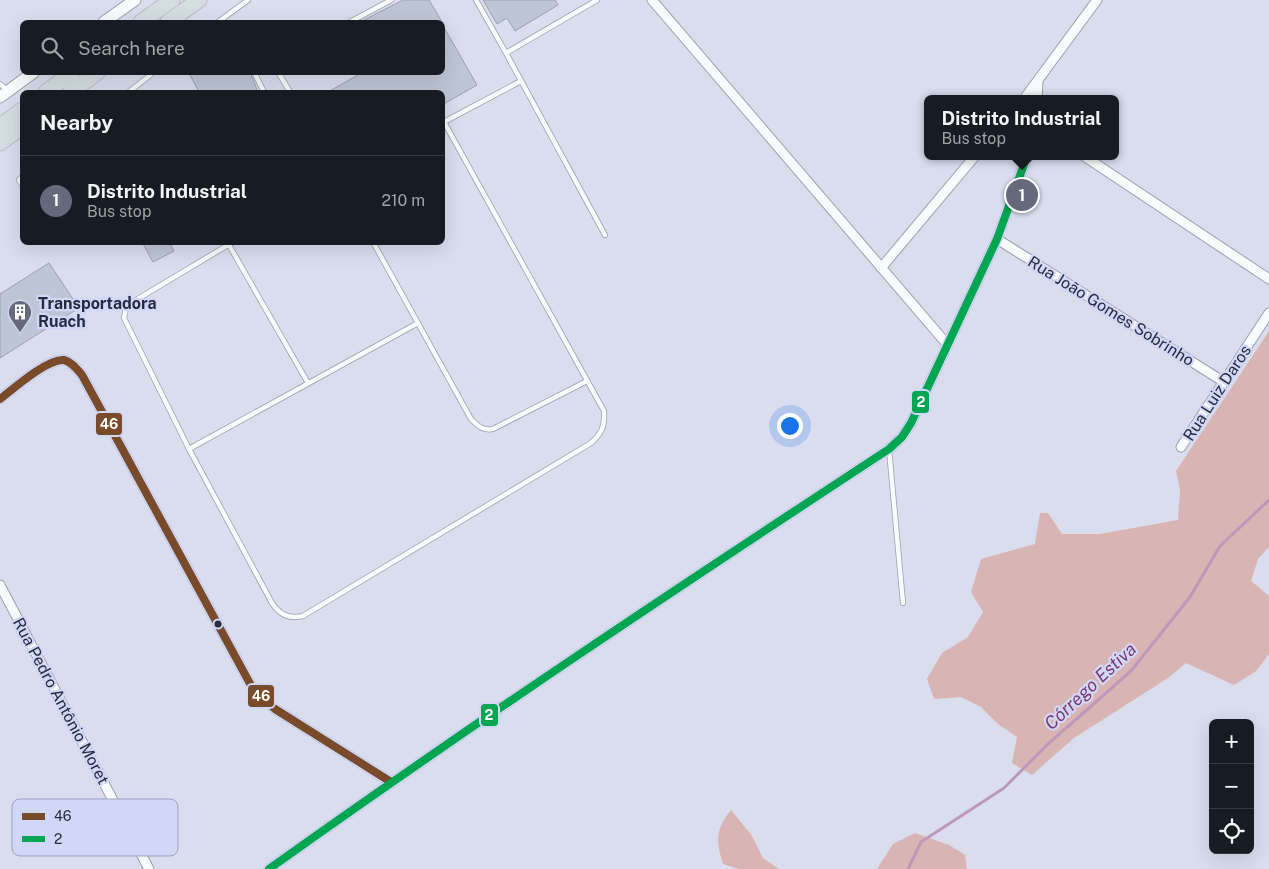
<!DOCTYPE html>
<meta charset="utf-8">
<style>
:root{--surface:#171b24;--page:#242831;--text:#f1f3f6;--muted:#9ea1a6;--line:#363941;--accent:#66697c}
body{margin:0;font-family:"Public Sans",sans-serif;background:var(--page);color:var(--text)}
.controls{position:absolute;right:15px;bottom:15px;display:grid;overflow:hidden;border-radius:8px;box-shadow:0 5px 20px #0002}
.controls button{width:45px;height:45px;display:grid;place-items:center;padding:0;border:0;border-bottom:1px solid var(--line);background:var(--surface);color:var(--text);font:25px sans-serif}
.you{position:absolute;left:789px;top:425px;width:18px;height:18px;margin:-12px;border:4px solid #fff;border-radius:50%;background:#1a73e8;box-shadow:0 0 0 8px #1a73e833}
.badge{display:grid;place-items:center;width:32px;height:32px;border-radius:50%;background:var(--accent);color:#fff;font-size:16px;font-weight:700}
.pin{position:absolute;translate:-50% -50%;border:2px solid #fff;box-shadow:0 1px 5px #0006}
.popup{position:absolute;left:924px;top:95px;width:195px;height:65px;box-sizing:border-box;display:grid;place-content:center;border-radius:8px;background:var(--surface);filter:drop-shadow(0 1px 4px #0005);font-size:16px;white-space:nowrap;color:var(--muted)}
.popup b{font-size:19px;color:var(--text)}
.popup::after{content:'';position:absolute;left:50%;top:100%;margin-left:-10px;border:10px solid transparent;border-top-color:var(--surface)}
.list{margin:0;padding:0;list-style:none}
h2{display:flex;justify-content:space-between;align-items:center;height:65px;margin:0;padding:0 20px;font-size:21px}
h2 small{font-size:16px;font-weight:400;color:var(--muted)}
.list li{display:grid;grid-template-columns:32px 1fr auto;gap:15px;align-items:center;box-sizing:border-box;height:90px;padding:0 20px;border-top:1px solid var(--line)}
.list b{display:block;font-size:19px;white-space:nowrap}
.list p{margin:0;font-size:16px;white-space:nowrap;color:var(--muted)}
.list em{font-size:16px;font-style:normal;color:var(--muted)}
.icon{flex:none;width:28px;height:28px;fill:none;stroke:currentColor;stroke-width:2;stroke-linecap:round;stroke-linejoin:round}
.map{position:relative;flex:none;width:1269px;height:869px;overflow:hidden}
.search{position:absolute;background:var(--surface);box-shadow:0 5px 20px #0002;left:20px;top:20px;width:425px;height:55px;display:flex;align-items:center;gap:12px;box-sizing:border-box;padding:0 18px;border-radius:8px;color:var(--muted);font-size:19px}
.panel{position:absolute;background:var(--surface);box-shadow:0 5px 20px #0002;left:20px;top:90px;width:425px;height:155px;border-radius:8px}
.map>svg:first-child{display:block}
.forest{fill:#d8b4b2}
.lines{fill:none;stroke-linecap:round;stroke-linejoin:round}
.stream{stroke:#be98bb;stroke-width:3}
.building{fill:#bec6d6;stroke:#99a1b0}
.service-casing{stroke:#9b9eae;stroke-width:6}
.minor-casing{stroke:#9b9eae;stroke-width:11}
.tertiary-casing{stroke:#9b9eae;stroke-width:13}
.trunk-casing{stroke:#bbbdc7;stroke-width:17}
.service{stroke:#f9fafc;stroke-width:4.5}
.minor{stroke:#f9fafc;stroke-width:9}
.tertiary{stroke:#f9fafc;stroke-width:11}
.trunk{stroke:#d4dee2;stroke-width:15}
.bus-1-casing{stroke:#d0d7f7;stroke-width:11}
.bus-2-casing{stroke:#d0d7f7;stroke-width:11}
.bus-1{stroke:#7a4b2a;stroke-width:8}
.bus-2{stroke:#00a651;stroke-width:8}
.bus-dot{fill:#282b3f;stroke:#d0d7f7;stroke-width:2}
.labels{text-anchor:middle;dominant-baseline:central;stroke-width:4.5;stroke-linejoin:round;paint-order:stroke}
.poi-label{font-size:16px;font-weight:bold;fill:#282b3f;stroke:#d0d7f7;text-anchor:start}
.street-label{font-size:16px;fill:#282b3f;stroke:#d0d7f7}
.water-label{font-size:18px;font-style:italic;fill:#7d3970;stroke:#d0d7f7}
.key{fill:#d0d7f7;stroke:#9ea3c0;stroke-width:1}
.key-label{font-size:14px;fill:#282b3f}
.line-badge{stroke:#d0d7f7;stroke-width:2}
.badge-label{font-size:14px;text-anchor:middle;font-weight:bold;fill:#fff}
</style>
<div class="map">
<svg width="1269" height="869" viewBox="0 0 1269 869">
<rect width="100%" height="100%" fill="#d9ddee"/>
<!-- forest -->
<path class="forest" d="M 1269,331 L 1269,547 L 1258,559 L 1251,581 L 1269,596 L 1269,654 L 1256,671 L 1234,685 L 1186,663 L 1168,678 L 1074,738 L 1032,775 L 1012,763 L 1017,737 L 998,724 L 981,707 L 961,697 L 934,699 L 927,679 L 942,653 L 968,637 L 983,612 L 971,592 L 981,559 L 1035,544 L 1040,513 L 1048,513 L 1062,534 L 1100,534 L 1178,520 L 1180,490 L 1176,471 Z
M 731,810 L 752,836 L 763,858 L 779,869 L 739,869 L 723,864 C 716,841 715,830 731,810 Z
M 915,833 L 949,845 L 965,855 L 967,869 L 877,869 L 893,844 Z"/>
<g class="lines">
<!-- stream -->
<path class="stream" d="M 908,869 L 921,842 L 1004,788 L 1048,744 L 1131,671 L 1190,597 L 1220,546 L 1269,500"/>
</g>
<!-- building -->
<path class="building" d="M 403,0 L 429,0 L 442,22 L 360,22 Z
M 483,0 L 555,0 L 558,5 L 515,31 L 507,18 L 497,24 Z
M 442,24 L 477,85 L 442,105 L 442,92 L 328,92 L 363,72 L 442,72 Z
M 250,72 L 258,92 L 199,92 L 189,73 Z
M 142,242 L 169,242 L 174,251 L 153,262 Z
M 49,263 L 79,308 L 0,358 L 0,294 Z"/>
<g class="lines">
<!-- service casing -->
<g class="service-casing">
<path id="service" d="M 476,0 L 506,53
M 597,0 L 506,53 L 605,235
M 218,22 L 248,0
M 350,22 L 391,0
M 254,72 L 264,92
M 278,72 L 290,92
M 0,84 L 7,90
M 129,92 L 154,72
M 442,123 L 521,81
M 22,177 L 19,180 L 22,185
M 233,242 L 131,303 L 126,308 L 124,318 L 189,449 L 272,603 C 280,615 289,619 303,616 L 591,443 C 602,433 605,426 604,411 L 444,122
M 373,242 L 471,419 C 478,426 483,431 493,429 L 587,381
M 229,245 L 308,383
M 189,449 L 418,323
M 889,449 L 903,603"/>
</g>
<!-- minor casing -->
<g class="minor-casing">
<path id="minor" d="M 652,0 L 946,343
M 1024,99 L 1097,0
M 1037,99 L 1038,82
M 1084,156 L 1269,279
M 997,239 L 1224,382
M 881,268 L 975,156
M 0,399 C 13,389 48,358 64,360 C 72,362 77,369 82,375 L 253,689 L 275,709 L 391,782
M 1181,447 L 1269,313
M 0,585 L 149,869
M 269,869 C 472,724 680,586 889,449 L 902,437 L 911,423 L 997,239 L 1027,156"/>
</g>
<!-- tertiary casing -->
<g class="tertiary-casing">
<path id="tertiary" d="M 104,22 L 135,0
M 0,97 L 34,72"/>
</g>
<!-- trunk casing -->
<g class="trunk-casing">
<path id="trunk" d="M 141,22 L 172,0
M 168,22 L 199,0
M 46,92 L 73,72
M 71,92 L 98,72
M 0,126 L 22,110
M 0,143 L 22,127"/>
</g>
<!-- service -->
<use href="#service" class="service"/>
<!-- minor -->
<use href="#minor" class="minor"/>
<!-- tertiary -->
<use href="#tertiary" class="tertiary"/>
<!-- trunk -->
<use href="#trunk" class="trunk"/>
<!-- bus-1 casing -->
<g class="bus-1-casing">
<path id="bus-1" d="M 0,399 C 13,389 48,358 64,360 C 72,362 77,369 82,375 L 253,689 L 275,709 L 391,782"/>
</g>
<!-- bus-2 casing -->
<g class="bus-2-casing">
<path id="bus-2" d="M 269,869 C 472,724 680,586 889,449 L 902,437 L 911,423 L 997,239 L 1027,156"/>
</g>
<!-- bus-1 -->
<use href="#bus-1" class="bus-1"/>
<!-- bus-2 -->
<use href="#bus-2" class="bus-2"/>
</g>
<!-- icons -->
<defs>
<g id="building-pin" transform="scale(1.25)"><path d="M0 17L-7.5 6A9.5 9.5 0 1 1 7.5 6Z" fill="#66697c" stroke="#d0d7f7"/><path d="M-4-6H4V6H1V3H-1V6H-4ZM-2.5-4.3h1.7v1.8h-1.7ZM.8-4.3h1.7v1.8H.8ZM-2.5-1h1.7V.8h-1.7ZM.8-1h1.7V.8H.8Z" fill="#fff"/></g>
</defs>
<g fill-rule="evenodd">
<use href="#building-pin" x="20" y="312"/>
</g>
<!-- markers -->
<circle class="bus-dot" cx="218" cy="624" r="4.5"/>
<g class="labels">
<!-- poi labels -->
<g class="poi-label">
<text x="38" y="303">Transportadora<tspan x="38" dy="18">Ruach</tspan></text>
</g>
<!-- street labels -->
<g class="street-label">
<text transform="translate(1111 311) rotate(32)">Rua João Gomes Sobrinho</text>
<text transform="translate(1217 393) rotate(-57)">Rua Luiz Daros</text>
<text transform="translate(61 701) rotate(62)">Rua Pedro Antônio Moret</text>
</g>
<!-- water labels -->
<g class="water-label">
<text transform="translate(1090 686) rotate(-43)">Córrego Estiva</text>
</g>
</g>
<!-- legend -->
<rect x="12" y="799" width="166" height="57" rx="8" class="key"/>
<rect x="22" y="813" width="23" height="7" fill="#7a4b2a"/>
<rect x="22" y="836" width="23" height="6" fill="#00a651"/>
<g class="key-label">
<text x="54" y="821">46</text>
<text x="54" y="844">2</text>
</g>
<g class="line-badge">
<rect x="911" y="390" width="19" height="24" rx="5" fill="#00a651"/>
<rect x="95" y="412" width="28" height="24" rx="5" fill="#7a4b2a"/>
<rect x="247" y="684" width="28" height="24" rx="5" fill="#7a4b2a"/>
<rect x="480" y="703" width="19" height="24" rx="5" fill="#00a651"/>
</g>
<g class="badge-label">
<text x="921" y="407">2</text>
<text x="109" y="429">46</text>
<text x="261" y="701">46</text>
<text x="489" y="720">2</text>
</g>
</svg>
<div class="controls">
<button>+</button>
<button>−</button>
<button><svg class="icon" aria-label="locate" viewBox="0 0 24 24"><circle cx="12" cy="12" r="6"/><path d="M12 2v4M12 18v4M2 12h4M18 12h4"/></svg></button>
</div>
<div class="you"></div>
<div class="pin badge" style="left:1022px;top:195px">1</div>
<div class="popup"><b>Distrito Industrial</b>Bus stop</div>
<div class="search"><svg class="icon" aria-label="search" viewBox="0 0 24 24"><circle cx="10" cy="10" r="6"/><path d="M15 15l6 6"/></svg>Search here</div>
<section class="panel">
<h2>Nearby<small></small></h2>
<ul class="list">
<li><span class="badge">1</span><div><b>Distrito Industrial</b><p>Bus stop</p></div><em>210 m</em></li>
</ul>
</section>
</div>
